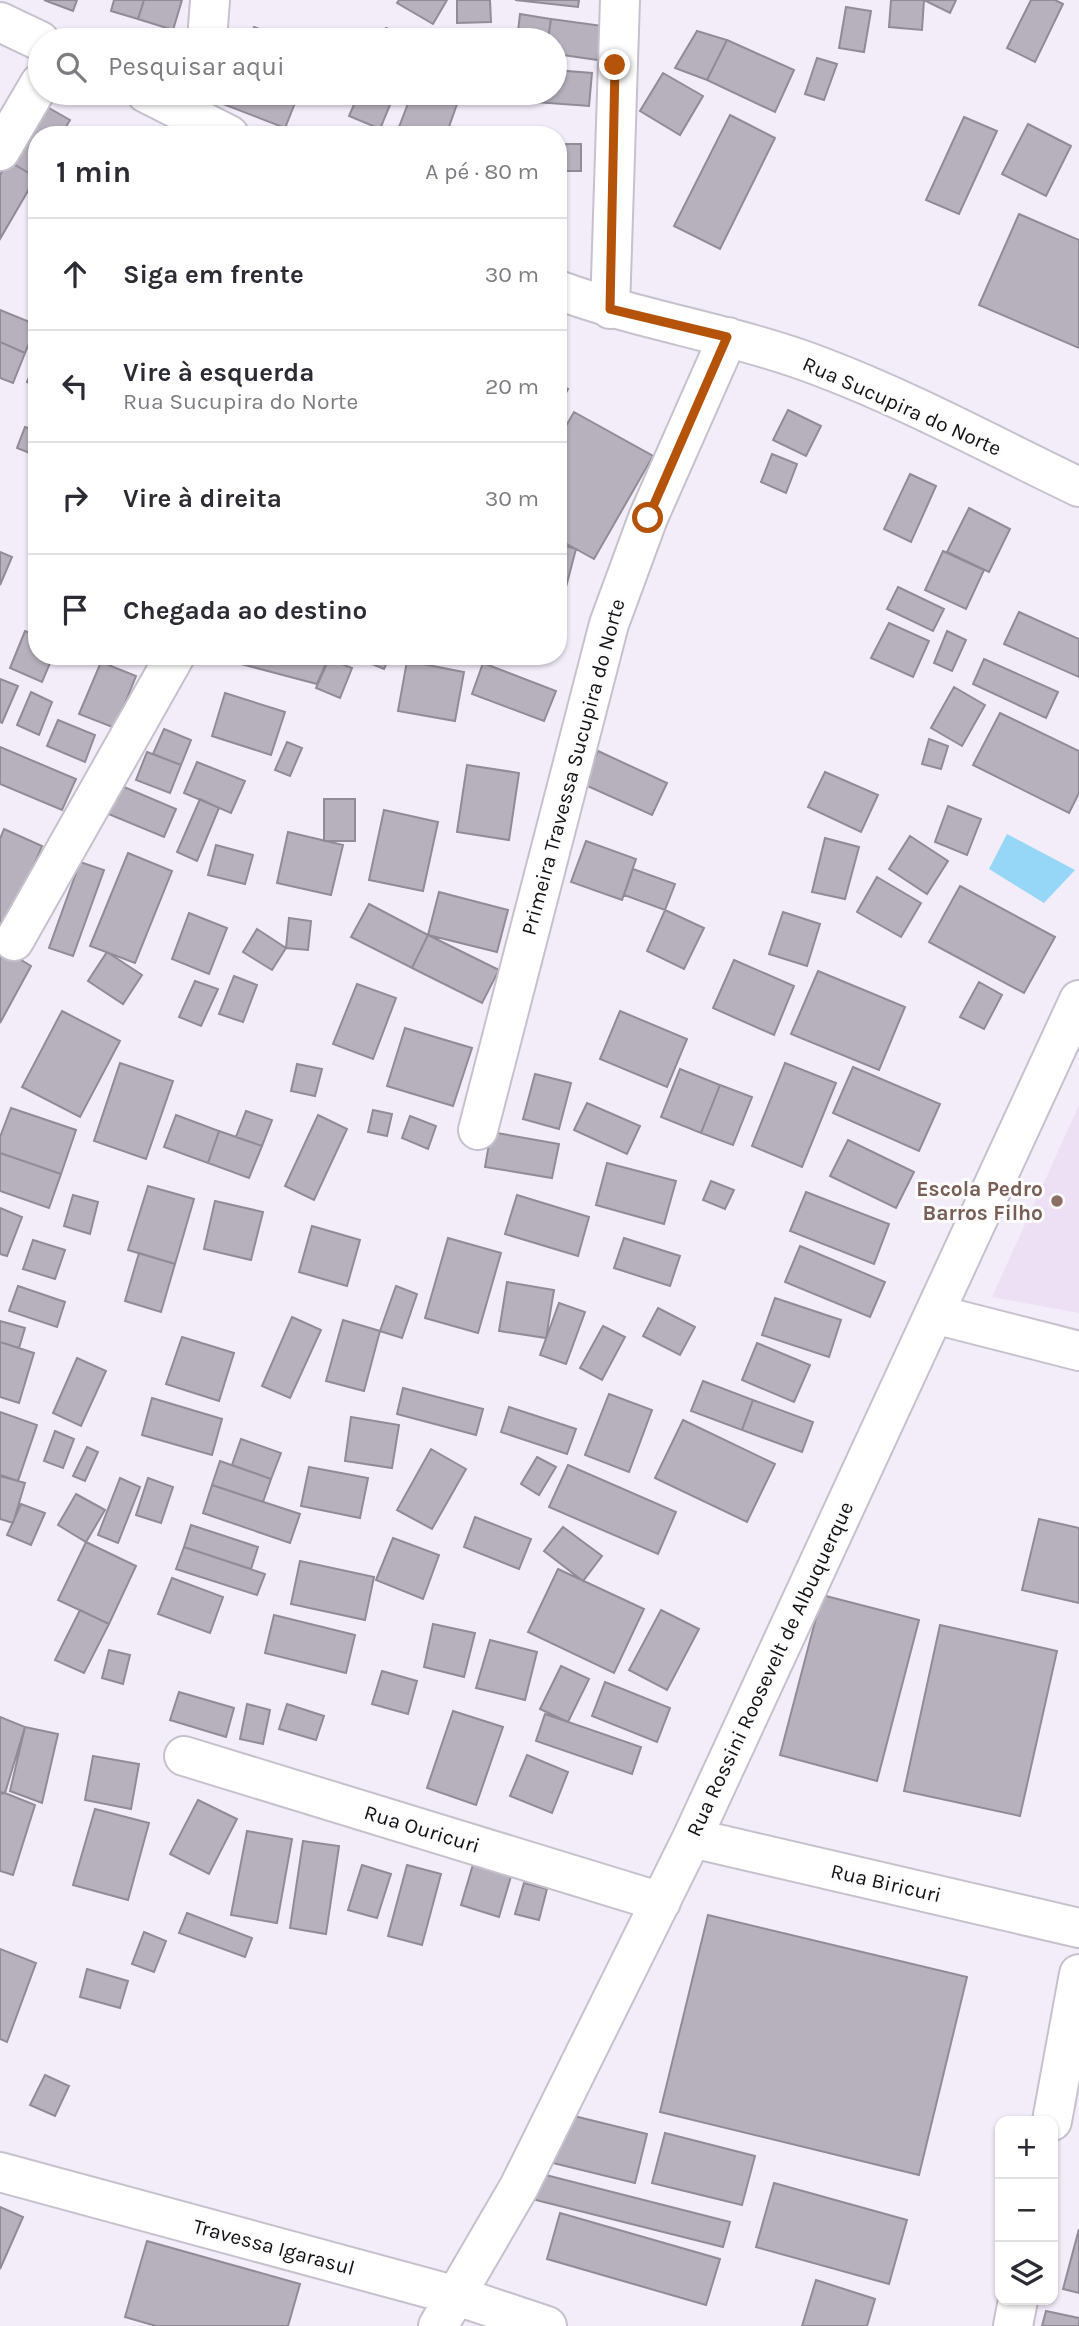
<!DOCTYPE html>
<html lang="pt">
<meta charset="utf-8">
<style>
:root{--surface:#fff;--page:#f2f2f3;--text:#2b2b33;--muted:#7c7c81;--line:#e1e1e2}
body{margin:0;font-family:Karla,sans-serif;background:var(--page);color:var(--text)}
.controls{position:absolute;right:21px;bottom:21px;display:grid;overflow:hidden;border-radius:14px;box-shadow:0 2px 5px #0004}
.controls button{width:63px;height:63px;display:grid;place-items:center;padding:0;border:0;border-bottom:2px solid var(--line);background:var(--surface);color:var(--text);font:35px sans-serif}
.stop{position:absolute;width:21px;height:21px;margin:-16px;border:5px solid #b45309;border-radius:50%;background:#fff}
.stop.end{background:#b45309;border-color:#fff;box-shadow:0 2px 7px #0008}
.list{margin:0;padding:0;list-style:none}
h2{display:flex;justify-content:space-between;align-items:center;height:91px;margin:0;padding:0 28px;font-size:30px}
h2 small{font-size:23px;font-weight:400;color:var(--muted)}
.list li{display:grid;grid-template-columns:46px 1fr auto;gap:21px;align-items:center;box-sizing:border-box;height:112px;padding:0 28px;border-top:2px solid var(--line)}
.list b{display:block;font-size:26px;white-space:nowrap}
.list p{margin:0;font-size:23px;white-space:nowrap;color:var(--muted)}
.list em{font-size:23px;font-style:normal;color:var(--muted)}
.icon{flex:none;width:38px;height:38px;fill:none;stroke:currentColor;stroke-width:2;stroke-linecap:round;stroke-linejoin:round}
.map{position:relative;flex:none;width:1079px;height:2326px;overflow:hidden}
.search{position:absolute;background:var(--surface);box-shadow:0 2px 5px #0004;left:28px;top:28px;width:539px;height:77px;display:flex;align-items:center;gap:18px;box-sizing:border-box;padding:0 24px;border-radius:38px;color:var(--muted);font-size:26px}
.panel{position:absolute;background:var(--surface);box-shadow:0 2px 5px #0004;left:28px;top:126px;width:539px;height:539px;border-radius:28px}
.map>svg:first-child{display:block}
.education{fill:#ede0f4}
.water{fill:#96d7f7}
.building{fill:#b7b1bd;stroke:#918b97;stroke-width:2}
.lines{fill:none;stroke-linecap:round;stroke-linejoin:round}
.street-casing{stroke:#c7c0cd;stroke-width:42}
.street{stroke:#fff;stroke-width:38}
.route{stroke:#b45309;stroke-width:9}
.education-dot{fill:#8d6e63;stroke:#fdfdfd;stroke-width:2.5}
.labels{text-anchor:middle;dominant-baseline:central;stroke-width:6;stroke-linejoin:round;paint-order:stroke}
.street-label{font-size:21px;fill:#141116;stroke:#fdfdfd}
.education-label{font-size:21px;font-weight:bold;fill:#785e54;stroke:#fdfdfd;text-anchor:end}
</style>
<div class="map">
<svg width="1079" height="2326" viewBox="0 0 1079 2326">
<rect width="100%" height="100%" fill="#f3edfa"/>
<!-- education -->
<path class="education" d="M 1079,1105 L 1079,1313 L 992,1297 Z"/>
<!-- water -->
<path class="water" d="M 1007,834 L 1075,870 L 1044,903 L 989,869 Z"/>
<!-- building -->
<path class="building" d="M 44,0 L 77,0 L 73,11 Z
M 114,0 L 144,0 L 138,19 L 111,11 Z
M 144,0 L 182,0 L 173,30 L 138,19 Z
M 399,0 L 447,0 L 433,24 L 397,3 Z
M 457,0 L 490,0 L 491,22 L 457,23 Z
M 515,0 L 579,0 L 578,7 Z
M 891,0 L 924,0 L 922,30 L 889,27 Z
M 924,0 L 956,0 L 950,13 Z
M 1031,0 L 1055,0 L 1063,4 L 1035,62 L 1007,48 Z
M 846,7 L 871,11 L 864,52 L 839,48 Z
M 520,14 L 551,19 L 548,40 L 517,40 Z
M 551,19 L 603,26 L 598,60 L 555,54 L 555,40 L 548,40 Z
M 254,27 L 287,40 L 249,40 Z
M 386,28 L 416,40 L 381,40 Z
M 697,31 L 727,40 L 707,80 L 675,68 Z
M 727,40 L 794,70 L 775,112 L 707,80 Z
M 817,58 L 837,64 L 824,100 L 805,94 Z
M 555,70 L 592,73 L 589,106 L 508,100 L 509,93 L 555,93 Z
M 663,73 L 703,96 L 680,135 L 640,111 Z
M 228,93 L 299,93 L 285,128 L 223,104 Z
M 359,93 L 395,93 L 380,129 L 349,116 Z
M 412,93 L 461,93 L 446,135 L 396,135 Z
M 42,104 L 70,120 L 61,135 L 37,135 L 36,177 L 8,161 Z
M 730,115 L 775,138 L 720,249 L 674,226 Z
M 964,117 L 997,131 L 959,214 L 926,200 Z
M 1028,124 L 1071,146 L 1046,196 L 1002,174 Z
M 558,144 L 581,144 L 581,171 L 558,171 Z
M 8,161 L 36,177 L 0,239 L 0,175 Z
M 1019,214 L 1079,240 L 1079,348 L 979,305 Z
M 0,310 L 37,325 L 25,353 L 0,342 Z
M 0,342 L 25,353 L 13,383 L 0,378 Z
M 37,359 L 37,386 L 27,382 Z
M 558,384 L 568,389 L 558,408 Z
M 788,410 L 821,426 L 806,456 L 773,440 Z
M 574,412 L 653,456 L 594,559 L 558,539 L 558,440 Z
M 25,427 L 37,431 L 37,456 L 17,448 Z
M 772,454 L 797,464 L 786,493 L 761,482 Z
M 910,474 L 936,486 L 911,542 L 884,529 Z
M 969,508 L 1010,529 L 989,572 L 947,552 Z
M 558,544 L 576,549 L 566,587 L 558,584 Z
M 943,551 L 984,570 L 966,609 L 925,590 Z
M 0,552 L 12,557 L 0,585 Z
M 898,587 L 944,609 L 933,631 L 887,609 Z
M 1019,612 L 1079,639 L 1079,677 L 1004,644 Z
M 889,623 L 929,641 L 913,677 L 871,658 Z
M 25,631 L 37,636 L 37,656 L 53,656 L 42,682 L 10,668 Z
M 947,631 L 966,640 L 952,671 L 934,663 Z
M 232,656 L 329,656 L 317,684 L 230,661 Z
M 352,656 L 390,656 L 384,669 Z
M 329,659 L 352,668 L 340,698 L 316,688 Z
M 984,659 L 1058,692 L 1046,718 L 973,684 Z
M 407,661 L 464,672 L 455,721 L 398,711 Z
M 101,662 L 136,676 L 115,728 L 79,714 Z
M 483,663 L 556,691 L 544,721 L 472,694 Z
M 0,679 L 18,686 L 2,723 L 0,722 Z
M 954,687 L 985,705 L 962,746 L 931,728 Z
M 31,692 L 52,702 L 39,735 L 17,725 Z
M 225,693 L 285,712 L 271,755 L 212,736 Z
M 1000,713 L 1079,751 L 1079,793 L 1069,813 L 973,765 Z
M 58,720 L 95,735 L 85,762 L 47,746 Z
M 164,729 L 191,740 L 181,765 L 153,754 Z
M 929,739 L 948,746 L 941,769 L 922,764 Z
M 287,742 L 302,748 L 290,776 L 275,770 Z
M 0,747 L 76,779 L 62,810 L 0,784 Z
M 598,751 L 667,783 L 652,815 L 583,784 Z
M 147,752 L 181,765 L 170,793 L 136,780 Z
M 197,762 L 245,781 L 231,813 L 184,793 Z
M 467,765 L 519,773 L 509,840 L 457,832 Z
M 825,772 L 878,795 L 861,832 L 808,807 Z
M 117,784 L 176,809 L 164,837 L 106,813 Z
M 200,799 L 219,808 L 197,861 L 177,852 Z
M 324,799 L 355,799 L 355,841 L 324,841 Z
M 948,806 L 981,819 L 967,855 L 935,842 Z
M 384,810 L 438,822 L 423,891 L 369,880 Z
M 4,829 L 42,846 L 0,946 L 0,839 Z
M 288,832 L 343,845 L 331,895 L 277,883 Z
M 910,836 L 948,861 L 927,894 L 889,869 Z
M 825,838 L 859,847 L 845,899 L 812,892 Z
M 586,841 L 636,859 L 622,900 L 571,882 Z
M 216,845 L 253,855 L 245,884 L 208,875 Z
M 128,853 L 172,871 L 135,963 L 90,946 Z
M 80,862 L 104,870 L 73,956 L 49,948 Z
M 633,869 L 675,884 L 665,910 L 624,895 Z
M 877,877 L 921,903 L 901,937 L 857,912 Z
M 960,886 L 1055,937 L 1024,993 L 929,942 Z
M 439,892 L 508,910 L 497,952 L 428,935 Z
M 369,904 L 428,935 L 412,968 L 351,937 Z
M 665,910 L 704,928 L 684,969 L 647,951 Z
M 783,912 L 820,924 L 807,966 L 769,954 Z
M 189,913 L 227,928 L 209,974 L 172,959 Z
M 289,918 L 311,921 L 308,950 L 286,948 Z
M 257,929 L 286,948 L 272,970 L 243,952 Z
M 428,935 L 499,970 L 482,1003 L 412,968 Z
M 0,947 L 31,966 L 0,1023 Z
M 107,952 L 142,975 L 123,1004 L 88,981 Z
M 734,960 L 794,986 L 774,1035 L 713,1008 Z
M 818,971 L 905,1007 L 879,1070 L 791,1034 Z
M 234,976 L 257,985 L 243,1022 L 219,1014 Z
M 195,981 L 218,989 L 201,1026 L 179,1017 Z
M 979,982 L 1002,995 L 984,1029 L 960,1017 Z
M 357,984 L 396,998 L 373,1059 L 333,1044 Z
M 62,1011 L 120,1041 L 80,1117 L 22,1087 Z
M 620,1011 L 687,1039 L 667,1087 L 600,1059 Z
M 405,1028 L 472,1048 L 453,1106 L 387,1086 Z
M 120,1063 L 173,1081 L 146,1159 L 94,1141 Z
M 785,1063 L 836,1083 L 802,1167 L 752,1146 Z
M 297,1064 L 322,1069 L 315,1096 L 291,1091 Z
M 853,1067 L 940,1104 L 919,1151 L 833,1113 Z
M 680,1069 L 720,1085 L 701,1133 L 661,1117 Z
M 535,1074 L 571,1083 L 559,1129 L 523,1119 Z
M 720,1085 L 752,1097 L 733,1145 L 701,1133 Z
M 587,1103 L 640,1126 L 627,1154 L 574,1130 Z
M 11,1108 L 76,1130 L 61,1174 L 0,1153 L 0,1137 Z
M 373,1110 L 392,1114 L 387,1136 L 368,1132 Z
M 246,1111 L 272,1120 L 262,1146 L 236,1137 Z
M 176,1115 L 219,1131 L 208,1163 L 164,1147 Z
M 318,1115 L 347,1129 L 314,1200 L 285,1186 Z
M 410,1116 L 436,1126 L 428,1149 L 402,1138 Z
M 219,1131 L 262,1146 L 249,1178 L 208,1163 Z
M 491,1132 L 559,1144 L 552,1178 L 485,1167 Z
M 848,1140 L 914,1172 L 896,1208 L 830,1176 Z
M 0,1153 L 61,1174 L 49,1208 L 0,1191 Z
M 607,1163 L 676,1181 L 664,1224 L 596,1205 Z
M 711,1181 L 734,1190 L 725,1209 L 703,1200 Z
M 148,1186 L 194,1199 L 175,1264 L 128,1250 Z
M 806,1192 L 889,1224 L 874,1264 L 790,1231 Z
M 73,1195 L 98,1202 L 90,1234 L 64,1226 Z
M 517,1195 L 589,1217 L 578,1256 L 505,1234 Z
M 215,1201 L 263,1212 L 251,1260 L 204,1249 Z
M 0,1208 L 22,1217 L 7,1256 L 0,1254 Z
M 312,1226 L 360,1240 L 347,1286 L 299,1272 Z
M 448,1238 L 501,1253 L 478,1333 L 425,1318 Z
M 624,1238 L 680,1256 L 670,1286 L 614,1268 Z
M 33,1240 L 65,1250 L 55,1279 L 23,1269 Z
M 800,1246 L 885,1282 L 870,1317 L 785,1282 Z
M 139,1253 L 175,1264 L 161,1312 L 125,1301 Z
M 507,1282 L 554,1290 L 546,1338 L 499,1331 Z
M 18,1286 L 65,1302 L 57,1327 L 9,1311 Z
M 396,1286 L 417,1294 L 402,1338 L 380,1331 Z
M 775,1298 L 841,1320 L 829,1357 L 762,1335 Z
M 559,1303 L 585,1312 L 566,1364 L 540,1355 Z
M 658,1308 L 695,1327 L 680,1355 L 643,1336 Z
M 292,1317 L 321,1330 L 290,1398 L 262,1386 Z
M 343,1320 L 380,1331 L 364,1391 L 326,1381 Z
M 0,1321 L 25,1328 L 19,1348 L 0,1342 Z
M 603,1326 L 625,1337 L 602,1380 L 580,1368 Z
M 182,1337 L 234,1353 L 219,1401 L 166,1384 Z
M 0,1342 L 34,1353 L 19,1403 L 0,1397 Z
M 757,1343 L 810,1365 L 794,1402 L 742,1380 Z
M 77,1358 L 106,1371 L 81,1426 L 53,1413 Z
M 703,1381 L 753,1400 L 742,1430 L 691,1411 Z
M 403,1388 L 483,1409 L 476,1435 L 397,1414 Z
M 609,1394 L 652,1410 L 629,1472 L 585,1455 Z
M 152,1398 L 222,1419 L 212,1455 L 142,1435 Z
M 753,1400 L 813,1422 L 802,1452 L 742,1430 Z
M 509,1407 L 576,1429 L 567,1454 L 501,1432 Z
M 0,1412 L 37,1425 L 18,1481 L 0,1475 Z
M 351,1417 L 399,1425 L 392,1468 L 345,1461 Z
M 683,1420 L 775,1464 L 747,1522 L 655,1478 Z
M 55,1431 L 74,1439 L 63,1468 L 44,1461 Z
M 241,1439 L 281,1453 L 271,1479 L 232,1465 Z
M 87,1447 L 98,1452 L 85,1481 L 73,1476 Z
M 431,1449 L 466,1469 L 432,1529 L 397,1510 Z
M 537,1457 L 556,1467 L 539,1495 L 521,1484 Z
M 220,1461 L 271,1479 L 263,1502 L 212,1485 Z
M 568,1465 L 676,1512 L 658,1554 L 549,1507 Z
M 309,1467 L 368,1478 L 360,1518 L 301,1506 Z
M 0,1476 L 25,1483 L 13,1523 L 0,1519 Z
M 120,1478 L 140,1487 L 118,1543 L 98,1535 Z
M 148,1478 L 173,1487 L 161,1523 L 136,1515 Z
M 212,1485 L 300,1514 L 290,1543 L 203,1513 Z
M 76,1494 L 105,1510 L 86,1542 L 58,1525 Z
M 21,1504 L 45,1513 L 31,1545 L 7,1535 Z
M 475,1517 L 531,1539 L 519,1569 L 464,1547 Z
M 1039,1519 L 1079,1528 L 1079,1603 L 1022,1590 Z
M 191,1525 L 258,1547 L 251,1569 L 184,1547 Z
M 563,1527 L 602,1556 L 583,1581 L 544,1551 Z
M 393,1538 L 439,1555 L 423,1599 L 376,1580 Z
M 86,1542 L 136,1566 L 109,1624 L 58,1600 Z
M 184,1547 L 265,1574 L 257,1595 L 176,1569 Z
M 300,1561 L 374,1577 L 365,1620 L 291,1604 Z
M 558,1569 L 644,1609 L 614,1673 L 528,1632 Z
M 172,1578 L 223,1597 L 210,1633 L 158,1614 Z
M 822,1595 L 919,1620 L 877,1781 L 780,1755 Z
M 80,1610 L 109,1624 L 84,1673 L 55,1660 Z
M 661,1610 L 699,1629 L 667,1690 L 629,1670 Z
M 274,1615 L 355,1635 L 346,1673 L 265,1653 Z
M 433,1624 L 475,1633 L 464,1677 L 424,1667 Z
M 940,1625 L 1057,1651 L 1020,1816 L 904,1791 Z
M 490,1640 L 537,1652 L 525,1700 L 476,1688 Z
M 109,1650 L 130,1655 L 123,1684 L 102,1678 Z
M 561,1666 L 589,1679 L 568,1722 L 540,1709 Z
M 382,1671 L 417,1681 L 408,1714 L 372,1704 Z
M 605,1682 L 670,1708 L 657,1742 L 592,1716 Z
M 179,1692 L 234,1708 L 226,1737 L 170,1720 Z
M 247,1704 L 270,1710 L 263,1744 L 240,1739 Z
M 287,1704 L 324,1716 L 316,1740 L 279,1729 Z
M 453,1711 L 503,1727 L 476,1805 L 427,1788 Z
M 545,1714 L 641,1747 L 632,1774 L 536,1741 Z
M 0,1717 L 25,1727 L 5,1793 L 0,1792 Z
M 25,1727 L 58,1734 L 42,1803 L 10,1791 Z
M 527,1755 L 568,1772 L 552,1813 L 510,1796 Z
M 93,1756 L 139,1764 L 131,1809 L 85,1800 Z
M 5,1793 L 35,1805 L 13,1875 L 0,1871 L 0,1794 Z
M 198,1800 L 237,1819 L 209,1874 L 170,1854 Z
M 95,1809 L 149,1823 L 128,1900 L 73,1885 Z
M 247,1831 L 292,1839 L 277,1923 L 231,1915 Z
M 303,1841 L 339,1846 L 326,1934 L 290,1928 Z
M 474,1861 L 512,1873 L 499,1917 L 461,1905 Z
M 362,1865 L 391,1874 L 377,1918 L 348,1910 Z
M 407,1865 L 441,1874 L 422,1945 L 388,1936 Z
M 524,1883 L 547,1889 L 539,1920 L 515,1914 Z
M 187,1913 L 252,1938 L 245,1957 L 179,1933 Z
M 708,1915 L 967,1977 L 919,2175 L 660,2112 Z
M 144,1932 L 166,1941 L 154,1972 L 132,1964 Z
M 0,1949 L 36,1963 L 7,2042 L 0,2039 Z
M 87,1969 L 128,1981 L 120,2008 L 80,1997 Z
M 45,2075 L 69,2086 L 55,2116 L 30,2105 Z
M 566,2114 L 647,2134 L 635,2183 L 553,2163 Z
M 665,2133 L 755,2156 L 742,2205 L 652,2183 Z
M 534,2172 L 730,2222 L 723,2247 L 528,2198 Z
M 774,2183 L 907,2220 L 889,2284 L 756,2247 Z
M 0,2207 L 23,2217 L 0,2269 Z
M 560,2213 L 720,2259 L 706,2305 L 547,2259 Z
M 1079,2229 L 1079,2293 L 1063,2289 Z
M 147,2241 L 300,2284 L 288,2326 L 156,2326 L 125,2317 Z
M 816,2280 L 875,2299 L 867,2326 L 802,2326 Z
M 1046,2311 L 1079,2318 L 1079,2326 L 1042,2326 Z"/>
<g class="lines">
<!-- street casing -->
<g class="street-casing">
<path id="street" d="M 0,22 L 40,41
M 207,40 L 210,0
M 146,93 L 229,135
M 0,151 L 40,83
M 558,290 C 645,322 737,334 824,368 C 911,401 995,447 1079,487
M 610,309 L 620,0
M 14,941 L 175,656
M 478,1130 L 609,624 L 648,518 L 728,337
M 934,1314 L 1079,1351
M 184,1756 L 661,1902
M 692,1838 L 1079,1928
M 1052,2121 L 1079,1974
M 0,2172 L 457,2296 L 547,2326
M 438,2326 L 519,2187 L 692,1838 L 1079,1000
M 1013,2326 L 1018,2300"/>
</g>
<!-- street -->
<use href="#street" class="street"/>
</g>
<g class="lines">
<!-- route -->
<path class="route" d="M 615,65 L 610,309 L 727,337 L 648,518"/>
</g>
<!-- markers -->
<circle class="education-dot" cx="1057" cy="1201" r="7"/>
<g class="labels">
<!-- street labels -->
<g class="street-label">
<text transform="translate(902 406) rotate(24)">Rua Sucupira do Norte</text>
<text transform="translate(573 767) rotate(-75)">Primeira Travessa Sucupira do Norte</text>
<text transform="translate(770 1669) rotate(-65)">Rua Rossini Roosevelt de Albuquerque</text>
<text transform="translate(422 1829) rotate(17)">Rua Ouricuri</text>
<text transform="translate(886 1883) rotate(13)">Rua Biricuri</text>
<text transform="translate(274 2247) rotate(15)">Travessa Igarasul</text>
</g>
<!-- education labels -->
<g class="education-label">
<text x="1043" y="1189">Escola Pedro<tspan x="1043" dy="24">Barros Filho</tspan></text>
</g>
</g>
</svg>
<div class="controls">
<button>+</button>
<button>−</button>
<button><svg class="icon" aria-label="layers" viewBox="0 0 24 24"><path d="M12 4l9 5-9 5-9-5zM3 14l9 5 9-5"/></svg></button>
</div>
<div class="stop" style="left:648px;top:518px"></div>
<div class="stop end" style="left:615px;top:65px"></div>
<div class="search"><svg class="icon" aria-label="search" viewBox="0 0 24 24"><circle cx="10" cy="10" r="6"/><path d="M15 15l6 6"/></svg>Pesquisar aqui</div>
<section class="panel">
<h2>1 min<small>A pé · 80 m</small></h2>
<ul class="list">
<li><svg class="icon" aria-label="ahead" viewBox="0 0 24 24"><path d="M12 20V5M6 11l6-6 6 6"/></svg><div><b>Siga em frente</b></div><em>30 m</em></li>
<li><svg class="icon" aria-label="left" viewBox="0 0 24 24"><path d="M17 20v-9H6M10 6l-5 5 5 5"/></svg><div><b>Vire à esquerda</b><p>Rua Sucupira do Norte</p></div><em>20 m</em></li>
<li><svg class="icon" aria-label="right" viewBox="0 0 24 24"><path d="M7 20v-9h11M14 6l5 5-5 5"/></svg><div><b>Vire à direita</b></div><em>30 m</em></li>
<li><svg class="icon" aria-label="arrive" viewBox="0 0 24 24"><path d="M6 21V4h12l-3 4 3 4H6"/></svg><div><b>Chegada ao destino</b></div></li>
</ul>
</section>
</div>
